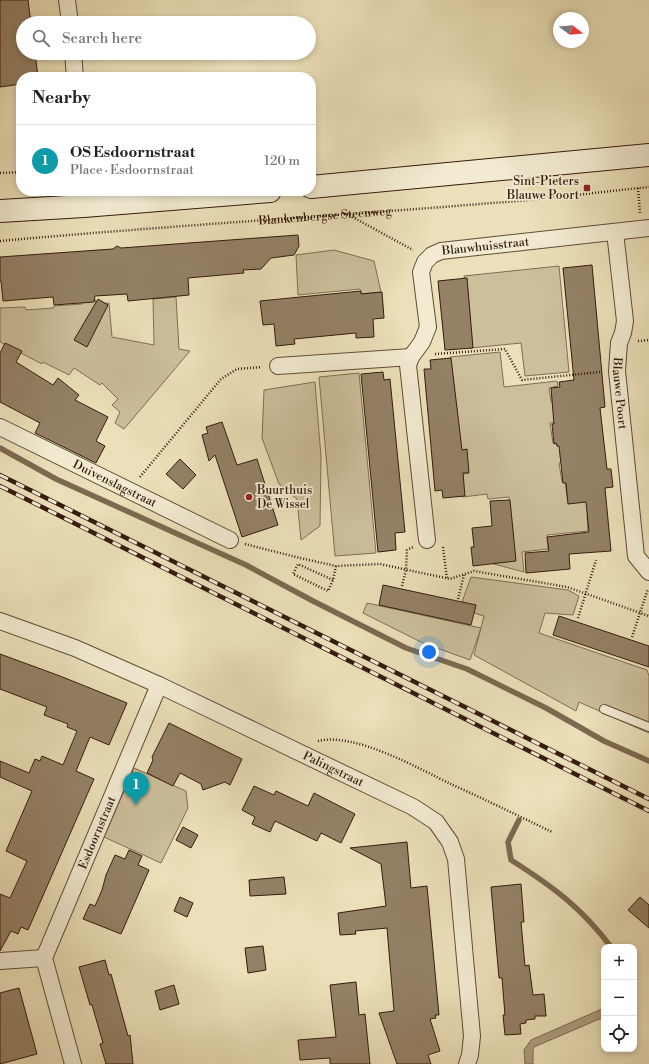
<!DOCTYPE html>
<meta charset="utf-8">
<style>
:root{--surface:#fff;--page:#f6f6f6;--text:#222;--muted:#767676;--line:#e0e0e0;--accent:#8f2418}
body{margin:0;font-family:"Libre Bodoni",serif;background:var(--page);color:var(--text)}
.controls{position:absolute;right:12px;bottom:12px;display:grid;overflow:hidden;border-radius:8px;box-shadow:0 2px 6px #0003}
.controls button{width:36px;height:36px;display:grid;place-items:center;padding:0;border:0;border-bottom:1px solid var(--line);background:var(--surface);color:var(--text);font:20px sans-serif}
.compass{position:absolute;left:553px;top:12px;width:36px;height:36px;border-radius:50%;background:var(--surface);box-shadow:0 2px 6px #0003;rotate:106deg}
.you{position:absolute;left:429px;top:652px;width:14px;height:14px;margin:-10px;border:3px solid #fff;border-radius:50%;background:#1a73e8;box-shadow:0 0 0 6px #1a73e833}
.badge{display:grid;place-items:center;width:26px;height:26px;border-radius:50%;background:var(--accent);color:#fff;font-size:13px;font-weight:700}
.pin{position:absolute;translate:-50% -33px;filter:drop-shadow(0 1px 2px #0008)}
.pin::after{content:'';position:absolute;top:21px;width:14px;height:12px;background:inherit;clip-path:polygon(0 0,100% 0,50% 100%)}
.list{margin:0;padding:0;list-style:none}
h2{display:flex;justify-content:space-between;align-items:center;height:52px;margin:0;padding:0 16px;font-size:17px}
h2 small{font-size:13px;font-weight:400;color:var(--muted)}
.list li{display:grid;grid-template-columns:26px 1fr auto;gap:12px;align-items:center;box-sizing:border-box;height:72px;padding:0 16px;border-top:1px solid var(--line)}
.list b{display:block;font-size:15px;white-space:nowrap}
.list p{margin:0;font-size:13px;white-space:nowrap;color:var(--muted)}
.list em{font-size:13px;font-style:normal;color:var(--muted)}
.icon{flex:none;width:22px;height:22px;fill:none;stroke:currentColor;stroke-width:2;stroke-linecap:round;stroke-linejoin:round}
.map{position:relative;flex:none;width:649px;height:1064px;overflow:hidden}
.search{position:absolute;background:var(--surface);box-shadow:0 2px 6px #0003;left:16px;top:16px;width:300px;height:44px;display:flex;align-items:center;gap:10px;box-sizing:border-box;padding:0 14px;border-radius:22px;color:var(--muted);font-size:15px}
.panel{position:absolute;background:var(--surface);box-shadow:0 2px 6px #0003;left:16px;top:72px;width:300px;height:124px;border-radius:16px}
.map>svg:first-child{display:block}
.green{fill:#ccbf9c;stroke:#816d54}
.water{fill:#ad9d7e;stroke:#7d6950}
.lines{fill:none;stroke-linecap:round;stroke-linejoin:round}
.stream{stroke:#7d6950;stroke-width:5.5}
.building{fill:#948166;stroke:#361b0c}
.service-casing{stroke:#634c37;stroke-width:10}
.minor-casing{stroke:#634c37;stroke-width:18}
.secondary-casing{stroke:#361b0c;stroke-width:24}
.path{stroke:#361b0c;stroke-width:2.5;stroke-dasharray:1 2;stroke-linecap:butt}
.service{stroke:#f2ebd2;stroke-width:8}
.minor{stroke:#f2ebd2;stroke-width:16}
.secondary{stroke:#f2ebd2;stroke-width:22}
.rail-casing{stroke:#361b0c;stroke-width:4.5}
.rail{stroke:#f2ebd2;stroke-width:3;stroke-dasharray:9;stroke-linecap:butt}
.poi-dot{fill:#8f2418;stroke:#f2ebd2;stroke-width:1.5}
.labels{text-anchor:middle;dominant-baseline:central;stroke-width:3.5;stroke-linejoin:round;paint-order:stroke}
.poi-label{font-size:12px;fill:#361b0c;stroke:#f2ebd2;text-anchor:end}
.street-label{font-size:12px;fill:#361b0c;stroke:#f2ebd2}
</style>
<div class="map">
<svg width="649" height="1064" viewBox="0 0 649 1064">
<rect width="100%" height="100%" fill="#ebe0b9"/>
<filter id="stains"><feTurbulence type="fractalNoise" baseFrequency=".005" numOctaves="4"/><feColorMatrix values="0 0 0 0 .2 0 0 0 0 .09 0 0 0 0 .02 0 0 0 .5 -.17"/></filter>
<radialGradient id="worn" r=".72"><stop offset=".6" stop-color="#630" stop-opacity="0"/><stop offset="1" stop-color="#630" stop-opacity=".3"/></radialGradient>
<!-- green -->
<path class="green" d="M 334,250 L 374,261 L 381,292 L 361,294 L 360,289 L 298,295 L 296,255 Z
M 559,266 L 569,372 L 525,376 L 521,343 L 471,348 L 464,276 Z
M 176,297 L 179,349 L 190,351 L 124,429 L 115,423 L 120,412 L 112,405 L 118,399 L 102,383 L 100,385 L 74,368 L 69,375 L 43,362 L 42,364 L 0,342 L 0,308 L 25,307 L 26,310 L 53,308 L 54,306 L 82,304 L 82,299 L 95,299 L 96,304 L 109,303 L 112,337 L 154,345 L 153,299 Z
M 500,352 L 504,387 L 557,381 L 558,386 L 549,388 L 551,402 L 557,401 L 559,422 L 550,423 L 553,443 L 560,442 L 562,462 L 559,463 L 562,482 L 565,482 L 568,503 L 592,500 L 587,516 L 588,531 L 547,535 L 548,549 L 522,552 L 524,572 L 490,563 L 513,543 L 509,497 L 488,499 L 487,494 L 463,497 L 460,475 L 468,473 L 465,450 L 460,450 L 450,357 Z
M 359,373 L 376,553 L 335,556 L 319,377 Z
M 315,382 L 321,457 L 320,526 L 301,540 L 297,499 L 279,484 L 262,438 L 264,390 Z
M 471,577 L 568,590 L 579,596 L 573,615 L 545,613 L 539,633 L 647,670 L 649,676 L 649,733 L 579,702 L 576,711 L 474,655 L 484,616 L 474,613 L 476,605 L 462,602 Z
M 367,603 L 481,628 L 470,660 L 423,643 L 363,613 Z
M 134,768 L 186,791 L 188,808 L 161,863 L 104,837 Z"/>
<!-- water -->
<path class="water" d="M 604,1008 L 604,1017 L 534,1047 L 533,1050 L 533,1064 L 525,1064 L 524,1050 L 531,1040 Z"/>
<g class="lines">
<!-- stream -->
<path class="stream" d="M 0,448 L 56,479 L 246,565 L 313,601 L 406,648 L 467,669 L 546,708 L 604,741 L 649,761
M 519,820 L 508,842 L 511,860 C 552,886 582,908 611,947"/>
</g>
<!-- building -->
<path class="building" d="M 0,0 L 28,0 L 31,23 L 23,23 L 23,53 L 35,53 L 38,77 L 21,77 L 21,84 L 0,87 Z
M 298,235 L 299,246 L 294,255 L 271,258 L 261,269 L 243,270 L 244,273 L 188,278 L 189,295 L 128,301 L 127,294 L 95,296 L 94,302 L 54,305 L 53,297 L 3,301 L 1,281 L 0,281 L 0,257 L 113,249 L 117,246 L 121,248 Z
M 592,265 L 605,407 L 600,408 L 607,469 L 611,469 L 613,487 L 605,488 L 611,551 L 569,554 L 570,569 L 526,573 L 525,553 L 549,551 L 547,537 L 589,532 L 586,502 L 568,504 L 566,483 L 563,483 L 559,446 L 557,446 L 556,443 L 554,444 L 552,424 L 554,424 L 551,388 L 560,387 L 559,382 L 574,380 L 563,268 Z
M 467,278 L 473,348 L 445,350 L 438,281 Z
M 361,291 L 361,294 L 382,292 L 384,318 L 373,319 L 374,337 L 356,338 L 356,333 L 294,339 L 295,344 L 276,346 L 274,324 L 263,325 L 260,301 Z
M 98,299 L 108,305 L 87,347 L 74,340 Z
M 5,343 L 22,351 L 16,362 L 53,385 L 58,378 L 79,395 L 75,400 L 108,417 L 96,441 L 105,446 L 96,463 L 35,433 L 40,423 L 0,402 L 0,353 Z
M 451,358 L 462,450 L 467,449 L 469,473 L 463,473 L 465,496 L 443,498 L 442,490 L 435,491 L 424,369 L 431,369 L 430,360 Z
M 383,372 L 384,380 L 390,379 L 405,532 L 395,533 L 396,550 L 378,552 L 361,374 Z
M 222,422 L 237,465 L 257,459 L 278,525 L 242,537 L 215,455 L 209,461 L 202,435 L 208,433 L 206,427 Z
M 180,459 L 196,475 L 183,489 L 166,474 Z
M 510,500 L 516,561 L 473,566 L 471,547 L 474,547 L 472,528 L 492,526 L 490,501 Z
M 383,585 L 476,605 L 471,625 L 379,605 Z
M 559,616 L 649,646 L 649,667 L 553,635 Z
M 0,654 L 60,676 L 127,703 L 109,745 L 90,737 L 76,771 L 94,779 L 28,930 L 21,927 L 18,934 L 11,931 L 0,951 L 0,894 L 10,898 L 27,861 L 6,851 L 32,791 L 0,777 L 0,761 L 29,773 L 35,759 L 40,761 L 42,756 L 63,765 L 77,731 L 67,727 L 68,724 L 44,715 L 47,707 L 0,689 Z
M 169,723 L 242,759 L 230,785 L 225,782 L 203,790 L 201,784 L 180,773 L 173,786 L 147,773 L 153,760 L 152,757 Z
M 254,786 L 274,795 L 276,791 L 308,806 L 314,793 L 355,814 L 341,843 L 321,833 L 317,841 L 275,821 L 270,832 L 252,824 L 255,817 L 242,810 Z
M 183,827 L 198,835 L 191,848 L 176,840 Z
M 407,842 L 411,888 L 427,886 L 439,1015 L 435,1015 L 436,1018 L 430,1019 L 440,1051 L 428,1055 L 431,1064 L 397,1064 L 379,1013 L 394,1011 L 387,928 L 355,931 L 356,934 L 340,935 L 338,913 L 386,906 L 381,864 L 350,848 Z
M 129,850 L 142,856 L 138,865 L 149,870 L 121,934 L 83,919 L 90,904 L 95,906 L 102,890 L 106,875 L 115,855 L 125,859 Z
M 284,877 L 286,894 L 250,896 L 249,880 Z
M 521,884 L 524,922 L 521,922 L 525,966 L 529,965 L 533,995 L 544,994 L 546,1016 L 535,1016 L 535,1019 L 526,1020 L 526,1023 L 520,1024 L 521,1034 L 505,1035 L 503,1015 L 505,1015 L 502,978 L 499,978 L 491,887 Z
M 180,897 L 193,903 L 187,917 L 174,911 Z
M 640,897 L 649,905 L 649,928 L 628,910 Z
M 263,946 L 266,970 L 248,973 L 245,948 Z
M 105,960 L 109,975 L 111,974 L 128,1036 L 130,1035 L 133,1064 L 106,1064 L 100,1044 L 103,1043 L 92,1005 L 90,1005 L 79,967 Z
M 356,982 L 359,1015 L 365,1014 L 370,1064 L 330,1064 L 330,1058 L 300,1060 L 298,1040 L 336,1037 L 330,985 Z
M 174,985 L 179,1004 L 160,1010 L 155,991 Z
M 19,988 L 37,1054 L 0,1064 L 0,993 Z"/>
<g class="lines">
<!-- service casing -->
<g class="service-casing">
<path id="service" d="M 604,709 L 649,727"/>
</g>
<!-- minor casing -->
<g class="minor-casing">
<g id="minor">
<path d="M 67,0 L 70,23"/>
<path d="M 73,53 L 75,77"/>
<path d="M 83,191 L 84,206"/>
<path id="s2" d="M 615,232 L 625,321 L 623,333 L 619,343 L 617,371 L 636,556 L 649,572"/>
<path d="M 278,366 L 411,357"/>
<path id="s3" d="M 0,427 L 230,540"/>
<path id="s4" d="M 427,540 L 408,365 L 411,357 L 422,342 L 428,327 L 421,272 L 425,262 L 432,255 L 441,251 L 649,228"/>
<path id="s5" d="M 0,621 L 75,648 L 159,685 L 413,807 L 436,822 L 450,842 L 456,859 L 472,1036 L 470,1055 L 467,1064"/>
<path d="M 0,961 L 44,958"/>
<path id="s6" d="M 73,1064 L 44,958 L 159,685"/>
</g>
</g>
<!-- secondary casing -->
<g class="secondary-casing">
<path id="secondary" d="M 311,187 L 649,155
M 0,211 L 84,206 L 270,191"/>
</g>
<!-- path -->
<g class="path">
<path d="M 0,173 L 21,172"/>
<path d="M 638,188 L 640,213"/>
<path d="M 347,214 L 413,250"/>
<path id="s1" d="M 0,241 C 176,225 352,215 529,200 C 569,196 609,191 649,187"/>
<path d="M 638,341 L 649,340"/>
<path d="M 435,354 L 505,349 L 522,380 L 600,372"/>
<path d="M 140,477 L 221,379 L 237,369 L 262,367"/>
<path d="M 245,544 L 300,558 L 336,566 L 380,564 L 450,579 L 474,571 L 567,587 L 649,616"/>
<path d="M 443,547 L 447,579"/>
<path d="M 333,580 L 298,564 L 293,574 L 328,591 L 333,580 L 336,566"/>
<path d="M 402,586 L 406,570 L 407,550 L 413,547"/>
<path d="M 458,599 L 464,575"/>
<path d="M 578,618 L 596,560"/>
<path d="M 632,637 L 648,589"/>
<path d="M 318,741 C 356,732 419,769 453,785 C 486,800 519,816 552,832"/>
</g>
<!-- service -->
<use href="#service" class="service"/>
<!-- minor -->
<use href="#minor" class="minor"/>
<!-- secondary -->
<use href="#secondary" class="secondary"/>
<!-- rail casing -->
<g class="rail-casing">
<path id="rail" d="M 0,475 L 649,799
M 0,486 L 649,811"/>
</g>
<!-- rail -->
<use href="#rail" class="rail"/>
</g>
<!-- markers -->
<g class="poi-dot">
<rect x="583" y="184" width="8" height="8" rx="2"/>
<circle cx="249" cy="497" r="4"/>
</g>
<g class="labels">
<!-- poi labels -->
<g class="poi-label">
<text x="579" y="181">Sint-Pieters<tspan x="579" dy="14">Blauwe Poort</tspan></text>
<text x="257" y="490" text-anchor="start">Buurthuis<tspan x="257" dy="14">De Wissel</tspan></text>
</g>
<!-- street labels -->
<g class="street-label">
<text stroke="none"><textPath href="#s1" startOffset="326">Blankenbergse Steenweg</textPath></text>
<text stroke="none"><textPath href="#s4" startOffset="350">Blauwhuisstraat</textPath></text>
<text stroke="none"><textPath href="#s2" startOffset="163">Blauwe Poort</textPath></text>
<text stroke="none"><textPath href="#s3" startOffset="128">Duivenslagstraat</textPath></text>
<text stroke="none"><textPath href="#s5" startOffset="365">Palingstraat</textPath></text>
<text stroke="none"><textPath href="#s6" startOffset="246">Esdoornstraat</textPath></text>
</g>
</g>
<rect width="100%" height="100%" filter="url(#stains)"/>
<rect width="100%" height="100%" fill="url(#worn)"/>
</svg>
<div class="controls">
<button>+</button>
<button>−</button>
<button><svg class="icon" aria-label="locate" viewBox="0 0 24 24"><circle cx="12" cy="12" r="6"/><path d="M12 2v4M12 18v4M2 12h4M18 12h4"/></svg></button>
</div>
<svg class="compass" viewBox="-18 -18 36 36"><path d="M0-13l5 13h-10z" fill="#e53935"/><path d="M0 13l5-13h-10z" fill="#767676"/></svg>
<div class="you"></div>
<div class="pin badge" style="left:136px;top:805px;background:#0f9aa8">1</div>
<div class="search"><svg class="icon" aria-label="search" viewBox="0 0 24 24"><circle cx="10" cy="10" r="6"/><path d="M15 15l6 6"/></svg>Search here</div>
<section class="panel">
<h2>Nearby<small></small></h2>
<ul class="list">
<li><span class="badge" style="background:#0f9aa8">1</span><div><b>OS Esdoornstraat</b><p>Place · Esdoornstraat</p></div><em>120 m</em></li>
</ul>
</section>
</div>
